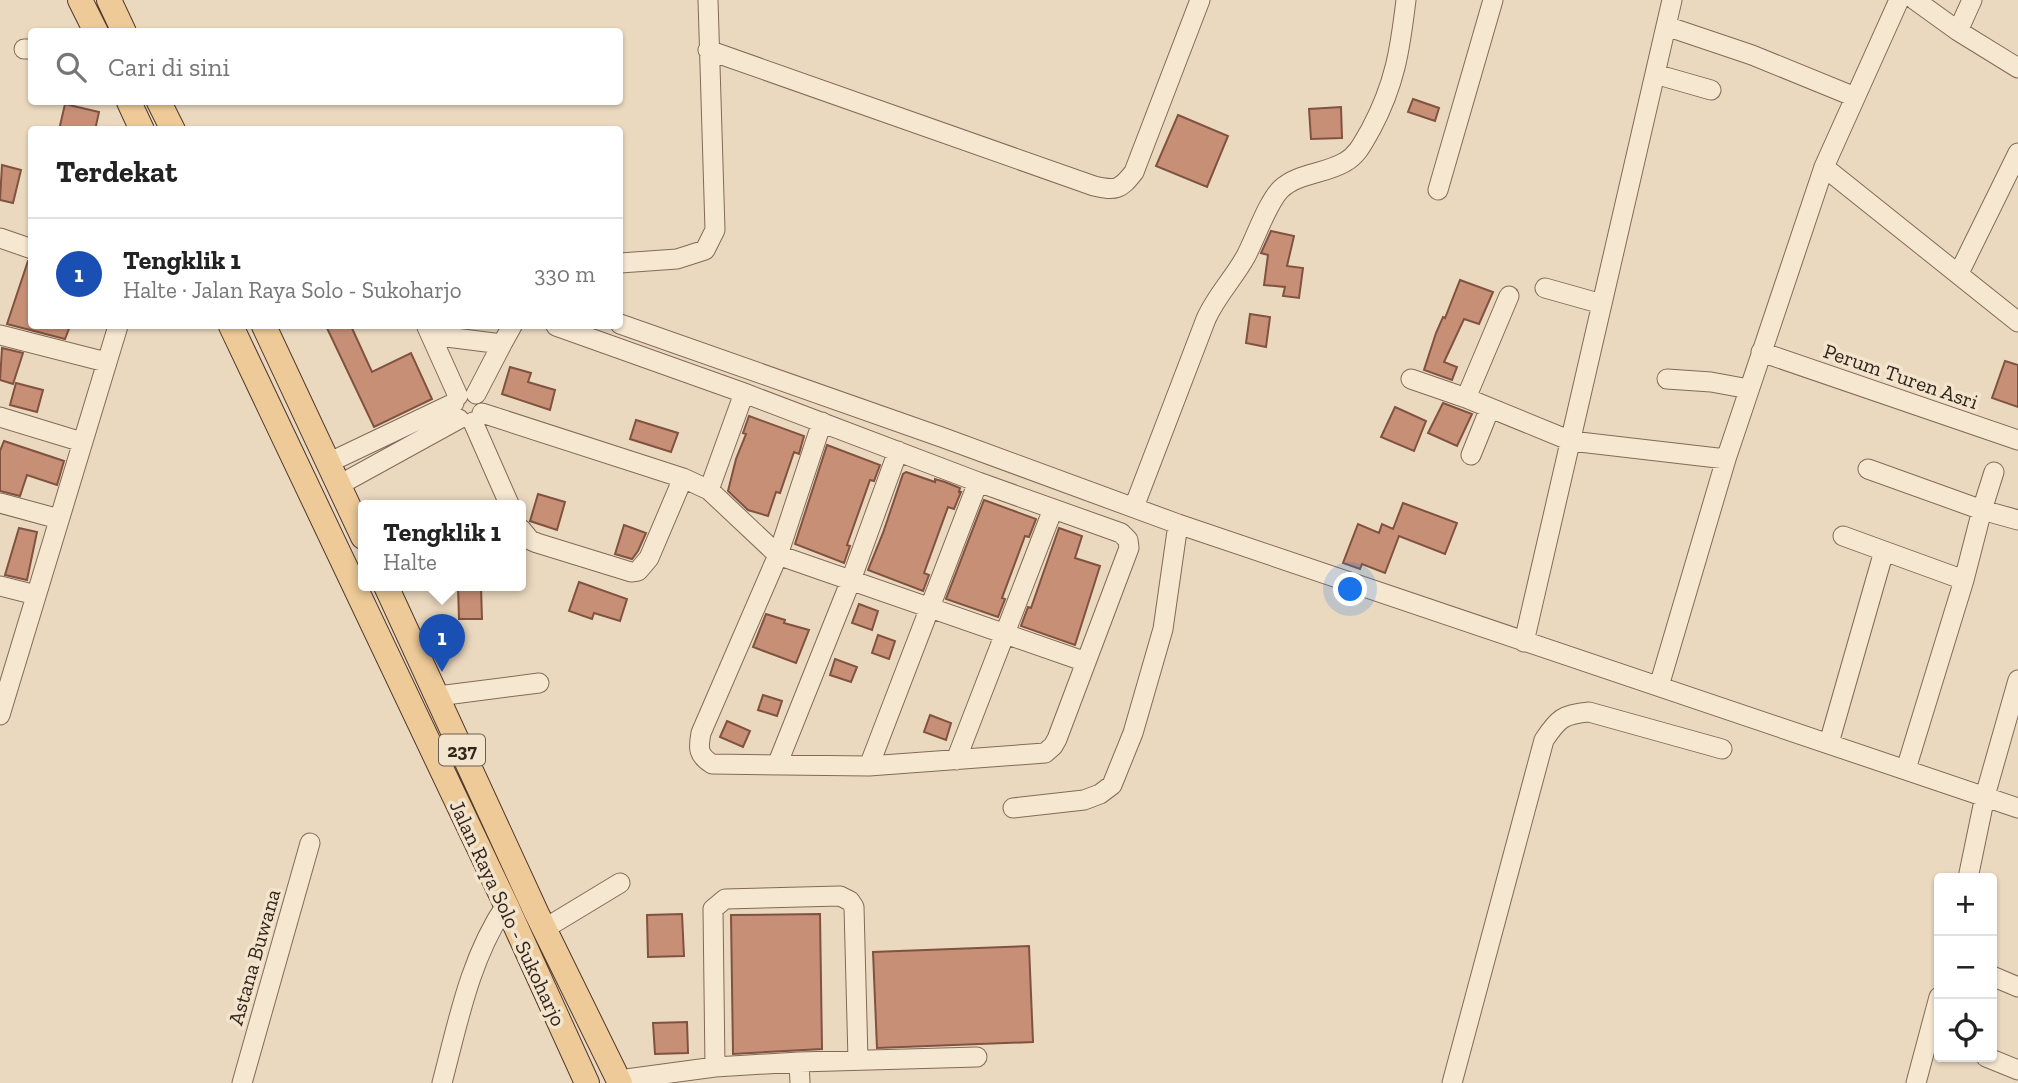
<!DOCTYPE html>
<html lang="id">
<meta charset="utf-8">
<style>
:root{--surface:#fff;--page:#f6f6f6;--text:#222;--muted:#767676;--line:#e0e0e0;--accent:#0b8043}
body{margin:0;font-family:"Zilla Slab",serif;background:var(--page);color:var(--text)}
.controls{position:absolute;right:21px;bottom:21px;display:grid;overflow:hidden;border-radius:7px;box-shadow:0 2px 5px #0004}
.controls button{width:63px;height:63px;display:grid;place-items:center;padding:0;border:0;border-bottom:2px solid var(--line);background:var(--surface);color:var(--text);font:35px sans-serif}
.you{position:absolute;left:1351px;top:590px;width:24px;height:24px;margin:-18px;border:5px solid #fff;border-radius:50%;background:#1a73e8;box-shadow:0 0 0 10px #1a73e833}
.badge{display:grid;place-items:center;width:46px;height:46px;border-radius:50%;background:var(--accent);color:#fff;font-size:23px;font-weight:700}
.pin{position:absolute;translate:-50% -58px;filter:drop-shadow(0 2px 4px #0008)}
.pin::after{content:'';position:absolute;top:37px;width:24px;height:21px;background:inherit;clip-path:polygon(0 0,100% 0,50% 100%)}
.popup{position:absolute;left:358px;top:500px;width:168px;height:91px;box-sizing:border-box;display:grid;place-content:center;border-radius:7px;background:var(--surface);filter:drop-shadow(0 2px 5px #0005);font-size:23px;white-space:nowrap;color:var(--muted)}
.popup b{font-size:26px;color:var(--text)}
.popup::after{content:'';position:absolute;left:50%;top:100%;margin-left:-14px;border:14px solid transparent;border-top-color:var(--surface)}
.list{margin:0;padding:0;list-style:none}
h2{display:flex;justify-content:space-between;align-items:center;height:91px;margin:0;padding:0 28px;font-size:30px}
h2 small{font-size:23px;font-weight:400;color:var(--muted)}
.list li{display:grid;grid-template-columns:46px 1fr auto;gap:21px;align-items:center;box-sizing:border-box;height:112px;padding:0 28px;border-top:2px solid var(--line)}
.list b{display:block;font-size:26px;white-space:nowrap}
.list p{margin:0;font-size:23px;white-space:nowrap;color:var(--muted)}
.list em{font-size:23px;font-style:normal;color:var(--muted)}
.icon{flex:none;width:38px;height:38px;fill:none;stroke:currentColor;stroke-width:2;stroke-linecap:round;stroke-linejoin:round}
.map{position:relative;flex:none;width:2018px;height:1083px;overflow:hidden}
.search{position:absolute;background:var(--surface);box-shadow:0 2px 5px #0004;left:28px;top:28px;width:595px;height:77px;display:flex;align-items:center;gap:18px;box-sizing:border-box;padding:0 24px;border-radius:7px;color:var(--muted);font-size:26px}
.panel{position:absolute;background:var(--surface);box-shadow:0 2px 5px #0004;left:28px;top:126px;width:595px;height:203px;border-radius:7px}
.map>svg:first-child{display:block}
.building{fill:#c79076;stroke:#805240;stroke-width:2}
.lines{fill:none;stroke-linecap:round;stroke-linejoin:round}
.minor-casing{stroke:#826a58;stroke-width:21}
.major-casing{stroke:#50392d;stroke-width:26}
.minor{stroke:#f6e7d1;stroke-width:19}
.major{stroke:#edca97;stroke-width:24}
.labels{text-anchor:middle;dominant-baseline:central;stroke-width:7;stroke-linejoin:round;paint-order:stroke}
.shield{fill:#f3e4ce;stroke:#6c5e51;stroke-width:2}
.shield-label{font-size:19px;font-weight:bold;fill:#32251c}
.street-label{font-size:21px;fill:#32251c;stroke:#f3e4ce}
</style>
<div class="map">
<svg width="2018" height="1083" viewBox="0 0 2018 1083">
<rect width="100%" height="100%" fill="#ebd9bf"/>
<!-- building -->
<path class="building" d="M 1413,99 L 1439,108 L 1435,121 L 1408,112 Z
M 65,104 L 99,112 L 95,130 L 59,130 Z
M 1341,107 L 1342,138 L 1311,139 L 1309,109 Z
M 1178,115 L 1228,136 L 1207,187 L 1156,166 Z
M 2,165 L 21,170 L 13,203 L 0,200 Z
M 1271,231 L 1294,236 L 1287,266 L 1303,268 L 1299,298 L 1283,296 L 1285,287 L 1264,285 L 1268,255 L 1261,253 Z
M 28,261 L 32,261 L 32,326 L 70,326 L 65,339 L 7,324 Z
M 1460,280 L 1493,292 L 1479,324 L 1464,319 L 1444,362 L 1457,367 L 1452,380 L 1424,370 L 1436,333 L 1443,317 L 1445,318 Z
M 1250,314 L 1270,317 L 1266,347 L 1246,343 Z
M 326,326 L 351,326 L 372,372 L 411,353 L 432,399 L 374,427 Z
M 2,348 L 23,353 L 13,384 L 0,380 Z
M 2005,361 L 2018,365 L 2018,407 L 1992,398 Z
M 510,367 L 531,373 L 528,382 L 555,390 L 550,410 L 502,394 Z
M 16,383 L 43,390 L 37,412 L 10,405 Z
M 1443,403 L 1472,414 L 1457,446 L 1428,433 Z
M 1395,407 L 1426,421 L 1414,451 L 1381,437 Z
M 749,416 L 804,436 L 799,454 L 794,452 L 780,493 L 776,492 L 768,516 L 748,510 L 728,491 L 736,459 L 746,434 L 743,433 Z
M 636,420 L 678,433 L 671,452 L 630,439 Z
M 4,441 L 64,461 L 57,485 L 27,475 L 20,496 L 0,491 L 0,451 Z
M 827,445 L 880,465 L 874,481 L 870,480 L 847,545 L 850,546 L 844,563 L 795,544 Z
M 906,472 L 935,482 L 935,479 L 945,482 L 960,488 L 959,492 L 961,492 L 954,509 L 948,507 L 924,573 L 929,575 L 923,591 L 868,570 L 883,533 L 903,474 Z
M 538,494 L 565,502 L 557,530 L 530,521 Z
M 984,500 L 1036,519 L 1029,537 L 1025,536 L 1002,598 L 1005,599 L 998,617 L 946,599 Z
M 1403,503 L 1457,523 L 1445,554 L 1399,536 L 1385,573 L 1362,564 L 1360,569 L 1343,563 L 1358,524 L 1379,533 L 1382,524 L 1393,529 Z
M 624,525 L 646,533 L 638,551 L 632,559 L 615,554 Z
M 19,528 L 37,532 L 27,580 L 5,575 Z
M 1059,528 L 1082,536 L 1075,558 L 1100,566 L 1075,645 L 1021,626 L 1028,607 L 1031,608 Z
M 579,582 L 627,599 L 620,621 L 594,613 L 592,619 L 569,611 Z
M 458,586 L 481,586 L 482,619 L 459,619 Z
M 859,604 L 878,611 L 872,630 L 852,623 Z
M 766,614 L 785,620 L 784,623 L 809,630 L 796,663 L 753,647 Z
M 878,635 L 895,641 L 889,659 L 872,653 Z
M 835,659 L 857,667 L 851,682 L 830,675 Z
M 763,695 L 782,701 L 777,716 L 758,710 Z
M 930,715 L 951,723 L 946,740 L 924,732 Z
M 727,721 L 750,731 L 743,747 L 720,737 Z
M 682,914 L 684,956 L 648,957 L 647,915 Z
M 820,914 L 822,1049 L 733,1054 L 731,915 Z
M 1029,946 L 1033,1042 L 877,1048 L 873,952 Z
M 687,1022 L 688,1053 L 655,1054 L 653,1023 Z"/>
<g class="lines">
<!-- minor casing -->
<g class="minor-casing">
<path id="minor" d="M 1915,0 L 1958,31 L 2018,68
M 1666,26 L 1752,55 L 1855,97
M 1958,31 L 1972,0
M 24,49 L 32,49
M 708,50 L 1094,186 C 1116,191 1120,190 1134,172 L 1200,0
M 1655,74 L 1711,90
M 1824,167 L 2018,322
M 1438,190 L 1493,0
M 0,238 L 32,249
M 620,263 L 677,259 L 705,250 L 715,230 L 708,0
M 1959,273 L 2018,153
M 1545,288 L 1602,304
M 620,324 L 944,438 L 1178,524 L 2018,808
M 556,326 L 744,393 L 978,482
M 427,327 L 458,396
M 0,335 L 106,362
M 431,335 L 502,344 L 476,394
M 502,344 L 512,326
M 1761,352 L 2018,440
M 1411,379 L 1466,398 L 1571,441 L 1726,459
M 1667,379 L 1711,382 L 1749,389
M 1466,398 L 1509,296
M 482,413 L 683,478 L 709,490 L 778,555 L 1086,662
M 0,417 L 82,442
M 473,422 L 510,506
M 822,422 L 778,555 L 701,733 C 698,749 698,755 712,764 L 869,766 L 1045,753 L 1053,746 L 1057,739 L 1129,548 L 1128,540 L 1121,533 L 978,482 L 869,766
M 1471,455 L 1490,408
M 328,463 L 454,403
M 1868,469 L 1982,510 L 2018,520
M 339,485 L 459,419
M 709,490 L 744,393
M 0,503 L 59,519
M 1134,507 L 1206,319 C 1216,296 1234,278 1246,256 C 1255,239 1268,201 1281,189 C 1298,173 1325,174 1345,162 C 1358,155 1364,141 1371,129 C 1395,84 1400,50 1406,0
M 521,529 L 530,540 L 537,543 L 631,572 L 638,571 L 649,558 L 683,478
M 1843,536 L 1964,580
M 0,586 L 36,595
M 1524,642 L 1672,0
M 1659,686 L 1726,459 L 1824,167 L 1899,0
M 438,696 L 539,683
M 0,715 L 118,326
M 1829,743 L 1884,551
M 956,760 L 1053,509
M 777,765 L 851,580 L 898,451
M 1906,769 L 1964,580 L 1982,510 L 1994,472
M 1013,808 L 1084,800 L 1100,794 L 1112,785 L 1133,733 L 1163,629 L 1178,524
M 1968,878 L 1985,796 L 2018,680
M 544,929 L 620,883
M 1992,976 L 2018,987
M 1986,1057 L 2018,1070
M 799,1062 L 800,1083
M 715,1067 L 713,909 L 725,899 L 840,896 L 850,901 L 854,907 L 858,1060
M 619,1080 L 715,1067 L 799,1062 L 977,1057
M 242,1083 L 310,843
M 442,1083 C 458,1022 470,958 506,905
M 1452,1083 L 1544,740 C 1558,719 1563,714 1589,712 L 1722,749
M 1916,1083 L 1939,997"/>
</g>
<!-- major casing -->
<g class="major-casing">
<path id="major" d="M 80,0 L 96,32
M 109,0 L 124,32
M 129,102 L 142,130
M 159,102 L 173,130
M 231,326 L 506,905 L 587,1083
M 264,326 L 363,537
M 386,586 L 537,914 L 620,1083"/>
</g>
<!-- minor -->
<use href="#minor" class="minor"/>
<!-- major -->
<use href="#major" class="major"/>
</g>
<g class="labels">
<!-- shield labels -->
<rect class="shield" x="439" y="734.5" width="46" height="31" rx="5"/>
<g class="shield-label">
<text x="462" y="750">237</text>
</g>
<!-- street labels -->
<g class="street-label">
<text transform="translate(1901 376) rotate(19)">Perum Turen Asri</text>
<text transform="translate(508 913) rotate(65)">Jalan Raya Solo - Sukoharjo</text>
<text transform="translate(254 957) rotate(-74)">Astana Buwana</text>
</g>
</g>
</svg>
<div class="controls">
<button>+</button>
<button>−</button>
<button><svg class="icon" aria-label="locate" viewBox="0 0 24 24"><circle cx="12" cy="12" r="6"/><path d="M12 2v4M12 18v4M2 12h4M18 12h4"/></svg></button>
</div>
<div class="you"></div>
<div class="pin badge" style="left:442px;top:672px;background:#1a4fb4">1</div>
<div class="popup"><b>Tengklik 1</b>Halte</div>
<div class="search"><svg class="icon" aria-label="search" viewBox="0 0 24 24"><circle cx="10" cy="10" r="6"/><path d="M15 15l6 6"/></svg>Cari di sini</div>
<section class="panel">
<h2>Terdekat<small></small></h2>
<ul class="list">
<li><span class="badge" style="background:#1a4fb4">1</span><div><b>Tengklik 1</b><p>Halte · Jalan Raya Solo - Sukoharjo</p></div><em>330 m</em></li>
</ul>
</section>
</div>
